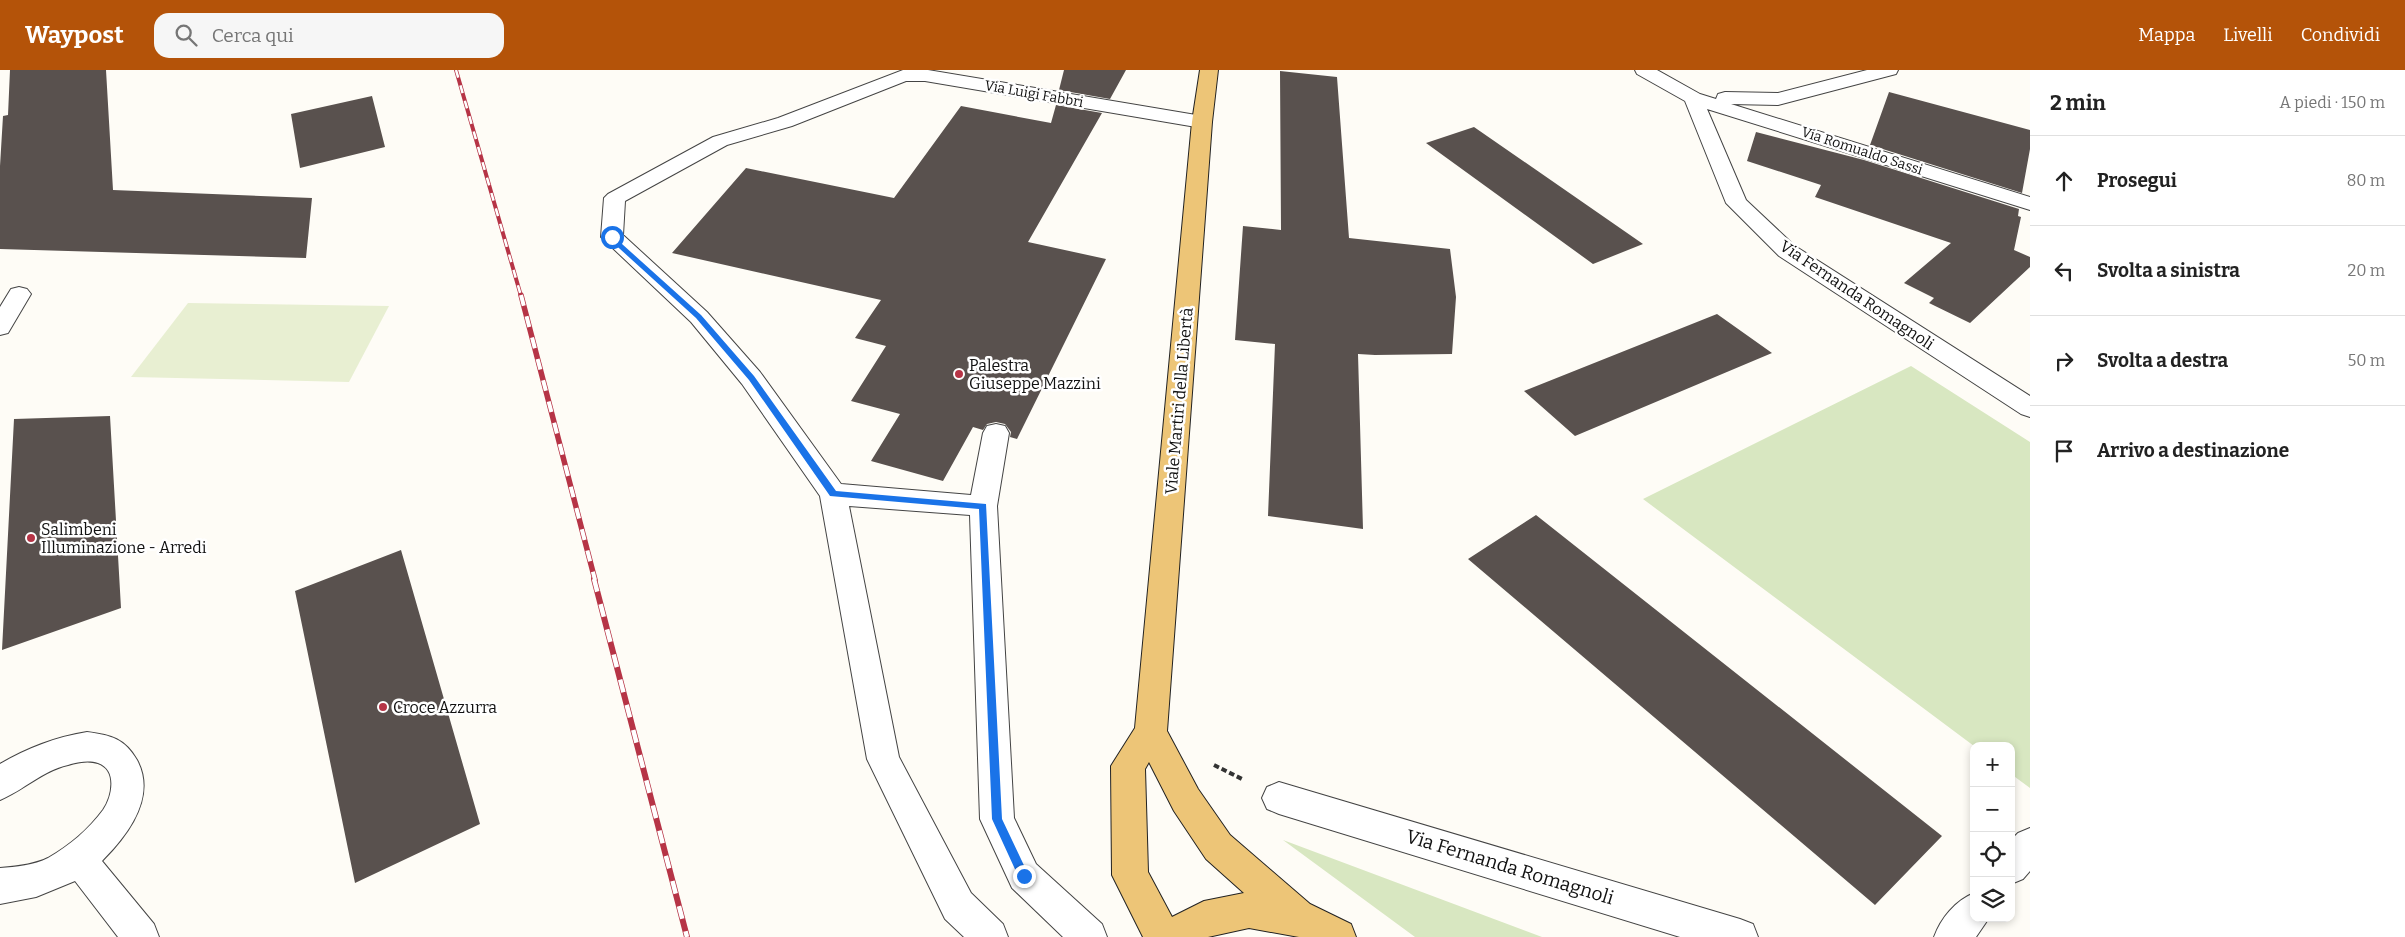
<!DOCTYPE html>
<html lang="it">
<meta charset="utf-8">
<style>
:root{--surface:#fff;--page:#f6f6f6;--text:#222;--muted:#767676;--line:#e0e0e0;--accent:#b45309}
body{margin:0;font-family:Bitter,serif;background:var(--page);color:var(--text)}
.controls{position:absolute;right:15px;bottom:15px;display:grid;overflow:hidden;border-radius:10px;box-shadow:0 2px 8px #0003}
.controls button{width:45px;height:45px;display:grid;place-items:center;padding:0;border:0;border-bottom:1px solid var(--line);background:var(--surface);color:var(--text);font:25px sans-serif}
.stop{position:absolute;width:15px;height:15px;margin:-11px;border:4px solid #1a73e8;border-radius:50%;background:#fff}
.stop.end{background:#1a73e8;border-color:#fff;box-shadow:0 1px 5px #0008}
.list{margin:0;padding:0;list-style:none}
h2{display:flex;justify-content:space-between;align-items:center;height:65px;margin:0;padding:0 20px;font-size:21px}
h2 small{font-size:16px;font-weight:400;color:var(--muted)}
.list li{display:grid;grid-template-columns:32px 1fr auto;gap:15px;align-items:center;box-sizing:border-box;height:90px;padding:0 20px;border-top:1px solid var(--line)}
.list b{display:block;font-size:19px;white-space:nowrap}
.list em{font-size:16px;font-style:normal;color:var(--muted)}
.icon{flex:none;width:28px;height:28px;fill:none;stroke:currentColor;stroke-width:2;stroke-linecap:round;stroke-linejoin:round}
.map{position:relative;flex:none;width:2030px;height:867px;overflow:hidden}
header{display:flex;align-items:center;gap:30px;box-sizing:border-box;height:70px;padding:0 25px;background:var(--accent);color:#fff}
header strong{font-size:24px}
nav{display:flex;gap:28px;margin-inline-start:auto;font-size:18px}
.search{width:350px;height:45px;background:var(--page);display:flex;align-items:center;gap:12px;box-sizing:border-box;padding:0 18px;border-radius:15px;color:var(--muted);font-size:19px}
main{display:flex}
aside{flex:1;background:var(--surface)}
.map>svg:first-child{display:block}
.green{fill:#d8e7c1}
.pitch{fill:#e8efd2}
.building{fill:#59514e}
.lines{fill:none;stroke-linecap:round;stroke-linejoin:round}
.minor-casing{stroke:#444;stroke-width:2}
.major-casing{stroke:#222;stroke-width:2}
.path{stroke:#333;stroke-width:4;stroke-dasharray:5.5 3;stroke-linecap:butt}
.minor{fill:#fff;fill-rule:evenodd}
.major{fill:#edc577;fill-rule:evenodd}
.rail-far2-casing{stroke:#b63446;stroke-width:4}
.rail-far1-casing{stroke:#b63446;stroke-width:5.5}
.rail-casing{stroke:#b63446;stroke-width:6}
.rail-far2{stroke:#fff;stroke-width:2.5;stroke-dasharray:8;stroke-linecap:butt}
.rail-far1{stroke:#fff;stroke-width:4;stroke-dasharray:11;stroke-linecap:butt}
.rail{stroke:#fff;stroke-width:4.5;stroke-dasharray:13;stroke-linecap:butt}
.route{fill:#1a73e8}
.poi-dot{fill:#b63446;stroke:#fff;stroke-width:2}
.labels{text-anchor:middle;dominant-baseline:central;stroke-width:5;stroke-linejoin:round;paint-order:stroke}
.far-street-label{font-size:14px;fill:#111;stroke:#fff}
.street-label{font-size:16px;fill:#111;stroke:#fff}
.poi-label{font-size:16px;fill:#111;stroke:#fff;text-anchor:start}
.near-street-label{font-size:19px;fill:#111;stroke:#fff}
</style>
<header>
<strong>Waypost</strong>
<div class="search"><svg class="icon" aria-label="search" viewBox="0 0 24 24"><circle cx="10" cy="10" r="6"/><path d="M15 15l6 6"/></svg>Cerca qui</div>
<nav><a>Mappa</a><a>Livelli</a><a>Condividi</a></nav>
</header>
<main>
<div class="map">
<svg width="2030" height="867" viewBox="0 0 2030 867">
<rect width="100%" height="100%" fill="#fefcf6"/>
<!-- green -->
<path class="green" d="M 1911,296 L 2030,372 L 2030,718 L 2011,704 L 2011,676 L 1974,676 L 1643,429 Z
M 1283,770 L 1542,867 L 1415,867 Z"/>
<!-- pitch -->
<path class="pitch" d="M 188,233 L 389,236 L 349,312 L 131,307 Z"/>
<!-- building -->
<path class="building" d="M 10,0 L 106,0 L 113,120 L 312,128 L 306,188 L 0,179 L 0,96 L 3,46 L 8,45 Z
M 1064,0 L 1126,0 L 1110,29 L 1059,20 Z
M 1280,1 L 1337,7 L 1349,168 L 1450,179 L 1456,227 L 1452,284 L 1375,285 L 1358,284 L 1363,459 L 1268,446 L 1275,274 L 1235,270 L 1243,156 L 1281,160 Z
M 1889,22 L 2030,60 L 2030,79 L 2022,123 L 1870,75 Z
M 372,26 L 385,77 L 300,98 L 291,44 Z
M 1056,35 L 1102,43 L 1028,172 L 1106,189 L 1017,369 L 1010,367 L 1011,362 L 1005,354 L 996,352 L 987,354 L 983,360 L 973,357 L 943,411 L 871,391 L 900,344 L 851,331 L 886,276 L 855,268 L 881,230 L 672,183 L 746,98 L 894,128 L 961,36 L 1051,53 Z
M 1474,57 L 1643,174 L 1593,194 L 1426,73 Z
M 1756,62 L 1864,90 L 2019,139 L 2018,146 L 2021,147 L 2014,180 L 2030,187 L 2030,197 L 1970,253 L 1929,233 L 1934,228 L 1904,213 L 1951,173 L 1815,127 L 1821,115 L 1747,91 Z
M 1717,244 L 1772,283 L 1575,366 L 1524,321 Z
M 110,346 L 121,538 L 2,580 L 14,349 Z
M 1536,445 L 1942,766 L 1875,835 L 1468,489 Z
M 401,480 L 480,754 L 355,813 L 295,521 Z"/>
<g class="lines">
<!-- minor casing -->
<g class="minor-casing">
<path id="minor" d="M 903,0 L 928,0 L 1202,46 L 1209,48 L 1212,52 L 1209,56 L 1202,58 L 925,11 L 906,11 L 792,56 L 727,75 L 625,131 L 623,165 L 707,242 L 760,302 L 841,414 L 971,425 L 983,363 L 987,356 L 996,354 L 1005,356 L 1009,363 L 997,436 L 1014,748 L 1036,794 L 1102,854 L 1107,867 L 1063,867 L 1012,818 L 980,749 L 970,445 L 849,436 L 899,687 L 971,823 L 1003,854 L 1008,867 L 964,867 L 945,849 L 867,689 L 820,426 L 742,314 L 691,252 L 601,167 L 604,128 L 608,124 L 713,67 L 778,48 Z
M 1635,0 L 1657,0 L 1700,24 L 1716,29 L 1718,24 L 1725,22 L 1778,23 L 1867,0 L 1898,0 L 1896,4 L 1778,35 L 1731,34 L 2030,127 L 2030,140 L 1707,39 L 1746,130 L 1795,176 L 2030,326 L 2030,347 L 2021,344 L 1779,186 L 1726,133 L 1685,31 L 1637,4 Z
M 19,217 L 27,219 L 31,224 L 8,263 L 0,265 L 0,237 L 11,219 Z
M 87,662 C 111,665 125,669 137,690 C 157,727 128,765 102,791 L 154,854 L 159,867 L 118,867 L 75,811 L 36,827 L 0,834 L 0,798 C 16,797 34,795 48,788 C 69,776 89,759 103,740 C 112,727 118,700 98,693 C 89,690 77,692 68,695 C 42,701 24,720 0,730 L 0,694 C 27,678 56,667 87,662 Z
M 1279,712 L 1740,849 L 1753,854 L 1758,867 L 1680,867 L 1279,744 L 1267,739 L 1262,728 L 1267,717 Z
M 2030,758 L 2030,801 L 2023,809 L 2011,814 L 2011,770 L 2018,763 Z
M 1974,823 L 1974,848 L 1989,848 L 1976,867 L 1934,867 C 1941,848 1955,831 1974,823 Z"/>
</g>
<!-- major casing -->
<g class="major-casing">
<path id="major" d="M 1200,0 L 1218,0 L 1212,52 L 1167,661 L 1198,719 L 1230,765 L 1310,834 L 1351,854 L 1356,867 L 1299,867 L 1249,858 L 1208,867 L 1143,867 L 1112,805 L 1111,696 L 1135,658 L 1192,52 ZM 1149,692 L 1174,741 L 1206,789 L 1244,823 L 1204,831 L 1172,847 L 1148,802 L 1145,699 Z"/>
</g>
<!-- path -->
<path class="path" d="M 1214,695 L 1244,710"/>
<!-- minor -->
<use href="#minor" class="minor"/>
<!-- major -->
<use href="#major" class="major"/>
<!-- rail-far2 casing -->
<g class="rail-far2-casing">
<path id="rail-far2" d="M 456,0 L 521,226"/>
</g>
<!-- rail-far1 casing -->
<g class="rail-far1-casing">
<path id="rail-far1" d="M 521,225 L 595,510"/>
</g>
<!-- rail casing -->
<g class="rail-casing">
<path id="rail" d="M 594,509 L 687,867"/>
</g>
<!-- rail-far2 -->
<use href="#rail-far2" class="rail-far2"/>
<!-- rail-far1 -->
<use href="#rail-far1" class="rail-far1"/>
<!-- rail -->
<use href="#rail" class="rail"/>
</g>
<!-- route -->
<path class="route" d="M 612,165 L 701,245 L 754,306 L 836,421 L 986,434 L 1002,749 L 1029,806 L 1028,810 L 1020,810 L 992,749 L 979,439 L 830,426 L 749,310 L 696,248 L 609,169 Z"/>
<!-- markers -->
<g class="poi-dot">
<circle cx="959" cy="304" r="5"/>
<circle cx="31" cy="468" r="5"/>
<circle cx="383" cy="637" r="5"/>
</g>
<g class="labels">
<!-- far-street labels -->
<g class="far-street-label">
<text transform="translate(1034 24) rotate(10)">Via Luigi Fabbri</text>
<text transform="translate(1862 81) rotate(18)">Via Romualdo Sassi</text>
</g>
<!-- street labels -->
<g class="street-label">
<text transform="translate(1857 225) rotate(34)">Via Fernanda Romagnoli</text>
<text transform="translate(1179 331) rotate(-85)">Viale Martiri della Libertà</text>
</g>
<!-- poi labels -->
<g class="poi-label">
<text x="969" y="295">Palestra<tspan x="969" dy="18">Giuseppe Mazzini</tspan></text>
<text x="41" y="459">Salimbeni<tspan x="41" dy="18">Illuminazione - Arredi</tspan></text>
<text x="393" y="637">Croce Azzurra</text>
</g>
<!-- near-street labels -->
<g class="near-street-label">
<text transform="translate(1510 797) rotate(17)">Via Fernanda Romagnoli</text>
</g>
</g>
</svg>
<div class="controls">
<button>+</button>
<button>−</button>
<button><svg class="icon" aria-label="locate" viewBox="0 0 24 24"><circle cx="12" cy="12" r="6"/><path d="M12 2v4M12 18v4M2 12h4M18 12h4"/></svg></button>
<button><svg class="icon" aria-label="layers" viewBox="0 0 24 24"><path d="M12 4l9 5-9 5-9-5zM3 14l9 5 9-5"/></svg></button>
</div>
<div class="stop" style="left:612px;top:167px"></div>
<div class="stop end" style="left:1024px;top:806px"></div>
</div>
<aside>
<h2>2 min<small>A piedi · 150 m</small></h2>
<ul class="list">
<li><svg class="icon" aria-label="ahead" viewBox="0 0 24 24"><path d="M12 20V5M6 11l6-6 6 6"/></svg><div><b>Prosegui</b></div><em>80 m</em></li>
<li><svg class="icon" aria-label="left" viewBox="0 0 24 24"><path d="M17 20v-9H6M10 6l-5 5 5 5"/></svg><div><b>Svolta a sinistra</b></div><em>20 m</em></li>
<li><svg class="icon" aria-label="right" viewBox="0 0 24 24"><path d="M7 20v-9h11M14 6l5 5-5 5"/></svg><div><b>Svolta a destra</b></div><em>50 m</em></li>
<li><svg class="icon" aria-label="arrive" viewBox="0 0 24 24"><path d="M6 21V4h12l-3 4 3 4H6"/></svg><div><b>Arrivo a destinazione</b></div></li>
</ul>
</aside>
</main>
